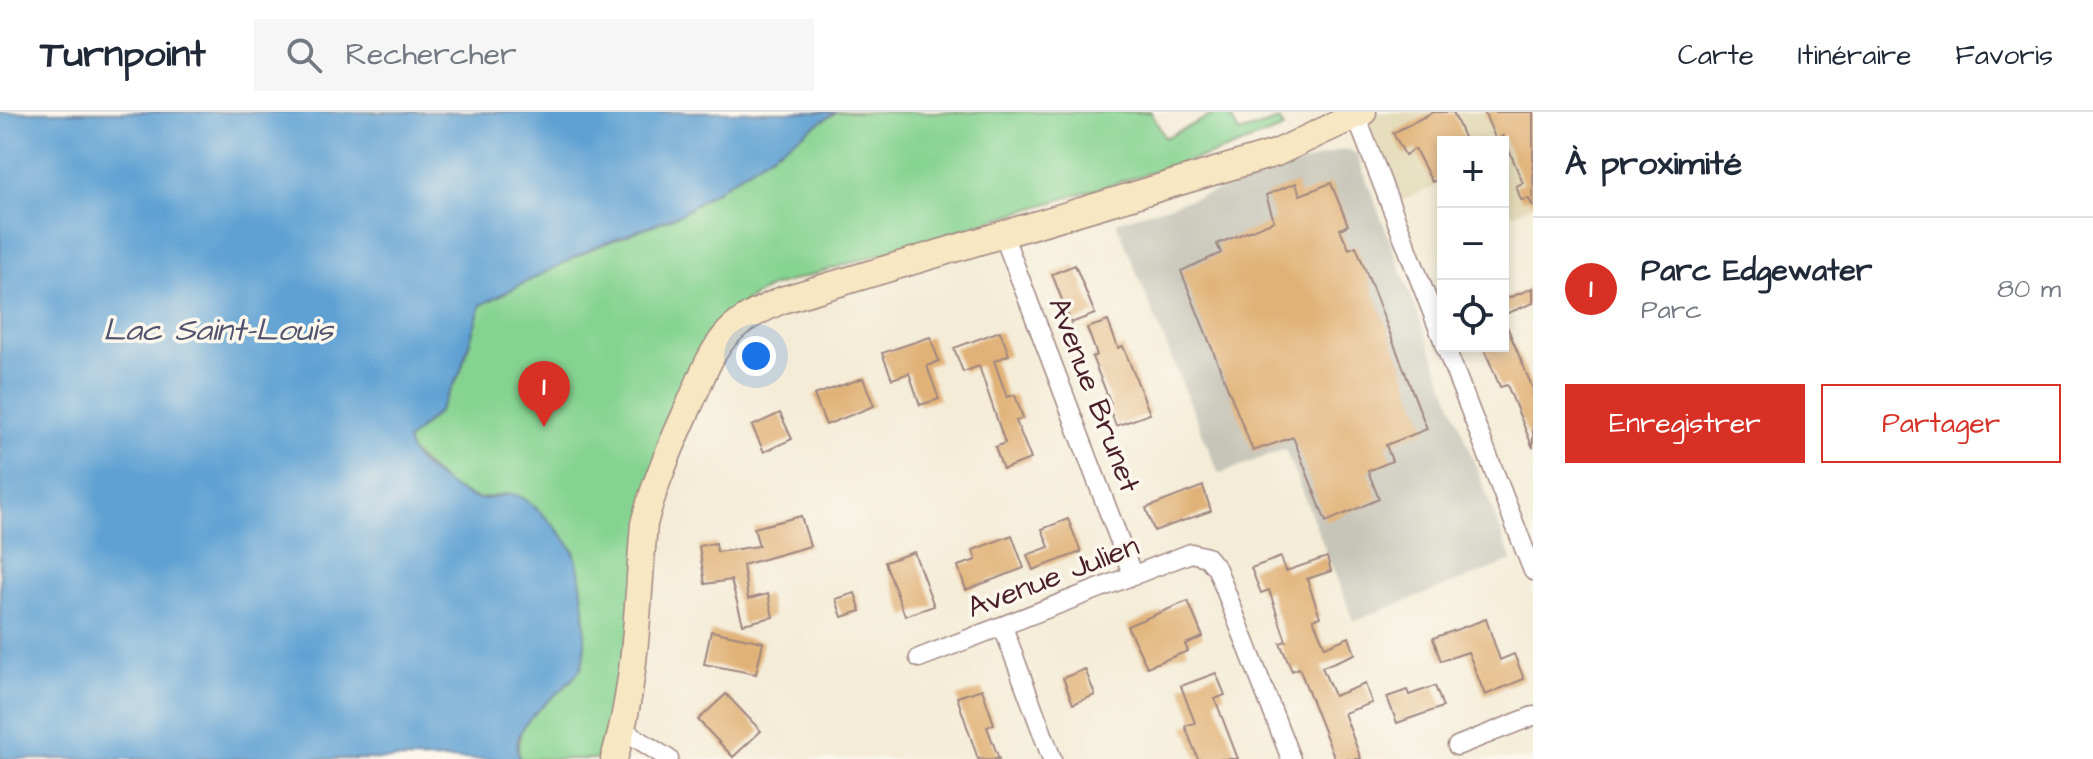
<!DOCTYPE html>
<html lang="fr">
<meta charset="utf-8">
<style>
:root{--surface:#fff;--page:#f6f6f7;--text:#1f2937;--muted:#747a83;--line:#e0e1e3;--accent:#d93025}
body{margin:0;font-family:"Architects Daughter",sans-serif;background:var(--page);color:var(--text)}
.controls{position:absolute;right:24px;top:24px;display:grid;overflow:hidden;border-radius:0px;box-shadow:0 4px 12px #0003}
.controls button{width:72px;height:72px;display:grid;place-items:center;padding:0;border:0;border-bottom:2px solid var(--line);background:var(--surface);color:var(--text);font:40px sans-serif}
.you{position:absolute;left:756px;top:244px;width:28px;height:28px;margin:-20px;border:6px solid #fff;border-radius:50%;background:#1a73e8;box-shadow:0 0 0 12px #1a73e833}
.badge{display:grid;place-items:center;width:52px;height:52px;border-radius:50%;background:var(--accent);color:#fff;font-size:26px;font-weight:700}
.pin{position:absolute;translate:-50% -66px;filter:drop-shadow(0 2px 4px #0008)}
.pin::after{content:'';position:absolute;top:42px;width:28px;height:24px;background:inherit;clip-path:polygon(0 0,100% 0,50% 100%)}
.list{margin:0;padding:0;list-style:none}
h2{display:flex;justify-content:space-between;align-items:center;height:104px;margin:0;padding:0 32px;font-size:34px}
h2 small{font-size:26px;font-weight:400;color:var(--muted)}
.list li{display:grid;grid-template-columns:52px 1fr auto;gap:24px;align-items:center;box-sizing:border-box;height:144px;padding:0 32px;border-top:2px solid var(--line)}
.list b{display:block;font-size:30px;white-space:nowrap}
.list p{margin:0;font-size:26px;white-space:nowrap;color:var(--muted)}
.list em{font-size:26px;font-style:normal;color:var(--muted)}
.actions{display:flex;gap:16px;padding:24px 32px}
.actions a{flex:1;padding:18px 0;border:2px solid var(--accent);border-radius:0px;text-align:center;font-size:28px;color:var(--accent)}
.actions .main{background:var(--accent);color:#fff}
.icon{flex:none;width:44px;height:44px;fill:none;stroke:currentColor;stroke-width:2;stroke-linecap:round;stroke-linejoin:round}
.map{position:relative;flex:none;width:1533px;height:647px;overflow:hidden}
header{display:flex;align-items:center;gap:48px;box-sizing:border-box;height:112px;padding:0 40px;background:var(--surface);border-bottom:2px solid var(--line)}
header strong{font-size:38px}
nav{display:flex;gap:44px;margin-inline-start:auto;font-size:28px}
.search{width:560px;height:72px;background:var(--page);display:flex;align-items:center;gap:20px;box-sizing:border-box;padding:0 28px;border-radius:0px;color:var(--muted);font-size:30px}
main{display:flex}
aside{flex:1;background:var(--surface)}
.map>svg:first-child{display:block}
.built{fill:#e4dbba}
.industrial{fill:#c6c5b8}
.green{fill:#85d391;stroke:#68795e;stroke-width:2}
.water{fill:#5fa1d3;stroke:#54607f;stroke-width:2}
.building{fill:#e1b278}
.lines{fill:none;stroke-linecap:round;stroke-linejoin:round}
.street-casing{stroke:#9f8681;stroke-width:21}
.secondary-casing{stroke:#9f8681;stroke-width:29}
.street{stroke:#fff;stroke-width:18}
.secondary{stroke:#f8e7c3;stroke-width:26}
.labels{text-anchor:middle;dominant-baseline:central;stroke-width:7;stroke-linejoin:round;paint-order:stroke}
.street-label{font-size:30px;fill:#4a1f2b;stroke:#fbf7ec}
.water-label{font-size:32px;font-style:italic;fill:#52536e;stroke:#fbf7ec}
</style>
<header>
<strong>Turnpoint</strong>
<div class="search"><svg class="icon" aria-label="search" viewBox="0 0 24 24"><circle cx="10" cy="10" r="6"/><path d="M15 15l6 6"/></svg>Rechercher</div>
<nav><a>Carte</a><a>Itinéraire</a><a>Favoris</a></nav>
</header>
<main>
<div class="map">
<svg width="1533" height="647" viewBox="0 0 1533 647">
<rect width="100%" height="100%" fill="#fbf7ec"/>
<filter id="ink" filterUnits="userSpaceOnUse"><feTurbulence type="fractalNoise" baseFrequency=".0125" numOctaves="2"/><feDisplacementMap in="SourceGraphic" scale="16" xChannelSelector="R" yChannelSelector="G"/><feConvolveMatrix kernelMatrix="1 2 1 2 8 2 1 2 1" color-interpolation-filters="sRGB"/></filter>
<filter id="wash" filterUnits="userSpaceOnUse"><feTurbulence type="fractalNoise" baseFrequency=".006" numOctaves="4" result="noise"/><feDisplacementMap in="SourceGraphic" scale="32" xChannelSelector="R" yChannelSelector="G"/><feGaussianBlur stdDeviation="1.8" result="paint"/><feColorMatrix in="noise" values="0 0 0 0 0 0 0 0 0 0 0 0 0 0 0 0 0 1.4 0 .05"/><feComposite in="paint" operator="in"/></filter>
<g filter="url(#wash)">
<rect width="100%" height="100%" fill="#f4ecd7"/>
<!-- built -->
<path class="built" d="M 1363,0 L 1533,0 L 1533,93 L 1503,106 L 1503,30 L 1443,30 L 1443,71 L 1390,93 Z"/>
<!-- industrial -->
<path class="industrial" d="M 1340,38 L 1349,38 L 1357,43 L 1512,449 L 1354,509 L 1285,337 L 1219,362 L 1116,110 L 1263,65 Z"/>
<!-- green -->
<path class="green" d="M 836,0 L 1151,0 L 1165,26 L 1219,0 L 1228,0 L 1239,21 L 1279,8 L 1284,16 L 1222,39 L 771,175 C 746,187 727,201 707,222 L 710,224 L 687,268 L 622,571 L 602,647 L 520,647 C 516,637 519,618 526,610 C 542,591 565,576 582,555 L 574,439 L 534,394 L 509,382 L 479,387 L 451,376 L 411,340 L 407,329 L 438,300 L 460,261 L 481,193 L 593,136 L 681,102 Z"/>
<!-- water -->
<path class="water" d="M 0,0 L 836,0 L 681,102 L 593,136 L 481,193 L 460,261 L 438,300 L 407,329 C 409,333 409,337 411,340 C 421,355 463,386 481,387 C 493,388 504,379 516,383 C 532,388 570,428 575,443 C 582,465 591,538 580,557 C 564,585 504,609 520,647 L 0,647 Z"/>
<g id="blocks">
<!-- building -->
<path class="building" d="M 1433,0 L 1453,0 L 1466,30 L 1443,30 L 1443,65 L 1432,70 L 1415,37 L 1405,43 L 1393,21 Z
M 1484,0 L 1533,0 L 1533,95 L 1529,87 L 1521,88 L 1516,74 L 1523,71 L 1503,24 L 1496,28 Z
M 1296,71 L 1300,83 L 1331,71 L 1348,113 L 1340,117 L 1349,137 L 1356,134 L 1427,317 L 1386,333 L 1392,349 L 1368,359 L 1379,387 L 1326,410 L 1293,325 L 1253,339 L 1181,159 L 1221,141 L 1217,132 L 1274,109 L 1266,83 Z
M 1075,153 L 1095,202 L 1071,211 L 1052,162 Z
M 1533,176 L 1533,191 L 1503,203 L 1503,188 Z
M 1503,205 L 1533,277 L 1533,336 L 1507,273 L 1500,275 L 1483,234 L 1503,234 Z
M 1108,209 L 1118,236 L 1123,234 L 1150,302 L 1116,314 L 1108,293 L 1111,292 L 1092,245 L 1097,243 L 1087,216 Z
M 1000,219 L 1009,243 L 994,249 L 1007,285 L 1015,283 L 1023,306 L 1016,309 L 1031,347 L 1003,357 L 995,335 L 1005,331 L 979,254 L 963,260 L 954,236 Z
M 930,225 L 939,249 L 927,254 L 939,287 L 920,293 L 909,261 L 892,267 L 882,241 Z
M 863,266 L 874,294 L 826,313 L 814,283 Z
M 780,301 L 792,327 L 764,340 L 752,314 Z
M 1203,374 L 1211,399 L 1154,419 L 1146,396 Z
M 801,404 L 810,434 L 743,453 L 748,487 L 768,482 L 773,505 L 743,512 L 731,468 L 705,472 L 699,434 L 716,431 L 717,440 L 759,434 L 754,416 Z
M 1068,407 L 1081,440 L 1033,458 L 1027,443 L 1049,435 L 1042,417 Z
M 1012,423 L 1024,456 L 966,478 L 958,454 L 976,448 L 973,438 Z
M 914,440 L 934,494 L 905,504 L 885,450 Z
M 1281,445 L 1286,459 L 1327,445 L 1331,459 L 1307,467 L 1320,505 L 1313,507 L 1325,535 L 1349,525 L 1355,542 L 1322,555 L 1334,584 L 1365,572 L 1372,591 L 1344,601 L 1361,647 L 1335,647 L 1299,556 L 1292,559 L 1280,531 L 1286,529 L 1269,478 L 1261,481 L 1251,456 Z
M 855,481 L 861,499 L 842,505 L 836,487 Z
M 1188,489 L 1203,525 L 1185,532 L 1188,539 L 1147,555 L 1127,514 Z
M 1486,507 L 1500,548 L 1514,542 L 1524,567 L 1485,583 L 1468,540 L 1441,549 L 1433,526 Z
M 711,519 L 763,530 L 756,562 L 704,552 Z
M 1085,557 L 1095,583 L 1073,592 L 1063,566 Z
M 1216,561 L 1225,583 L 1215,587 L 1238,647 L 1198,647 L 1185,614 L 1195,611 L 1181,574 Z
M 1435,574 L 1443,595 L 1397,611 L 1387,585 L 1407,578 L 1409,583 Z
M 982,577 L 994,612 L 987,615 L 999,647 L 978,647 L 957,585 Z
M 726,582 L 761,619 L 733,645 L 698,608 Z"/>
</g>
</g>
<g filter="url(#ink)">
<use href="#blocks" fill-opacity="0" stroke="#9f8681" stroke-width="2"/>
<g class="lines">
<!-- street casing -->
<g class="street-casing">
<path id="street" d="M 1356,4 L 1443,228
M 1003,122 L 1133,464
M 1445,234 L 1533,459
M 1003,515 L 1052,647
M 919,546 L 1191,441 L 1207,445 L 1217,457 L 1291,647
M 622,617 L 669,647
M 1457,634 L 1533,604"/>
</g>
<!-- secondary casing -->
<g class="secondary-casing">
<path id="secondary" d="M 614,647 C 637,572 637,490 644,412 C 654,372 671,334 688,296 C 700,270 709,241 729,220 C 744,205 763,197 782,188 L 1276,41 L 1363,0"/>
</g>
<!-- street -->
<use href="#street" class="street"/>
<!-- secondary -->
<use href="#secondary" class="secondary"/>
</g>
</g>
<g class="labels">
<!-- street labels -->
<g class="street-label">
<text transform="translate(1094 283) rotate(69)">Avenue Brunet</text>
<text transform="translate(1053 465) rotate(-21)">Avenue Julien</text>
</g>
<!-- water labels -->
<g class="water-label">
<text x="218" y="218">Lac Saint-Louis</text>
</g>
</g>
</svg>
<div class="controls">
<button>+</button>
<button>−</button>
<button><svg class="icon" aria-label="locate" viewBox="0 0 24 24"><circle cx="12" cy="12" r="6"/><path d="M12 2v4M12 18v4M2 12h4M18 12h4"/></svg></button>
</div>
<div class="you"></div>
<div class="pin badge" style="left:544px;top:315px">1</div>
</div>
<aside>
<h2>À proximité<small></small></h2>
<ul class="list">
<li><span class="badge">1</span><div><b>Parc Edgewater</b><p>Parc</p></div><em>80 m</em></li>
</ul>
<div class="actions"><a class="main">Enregistrer</a><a>Partager</a></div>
</aside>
</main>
